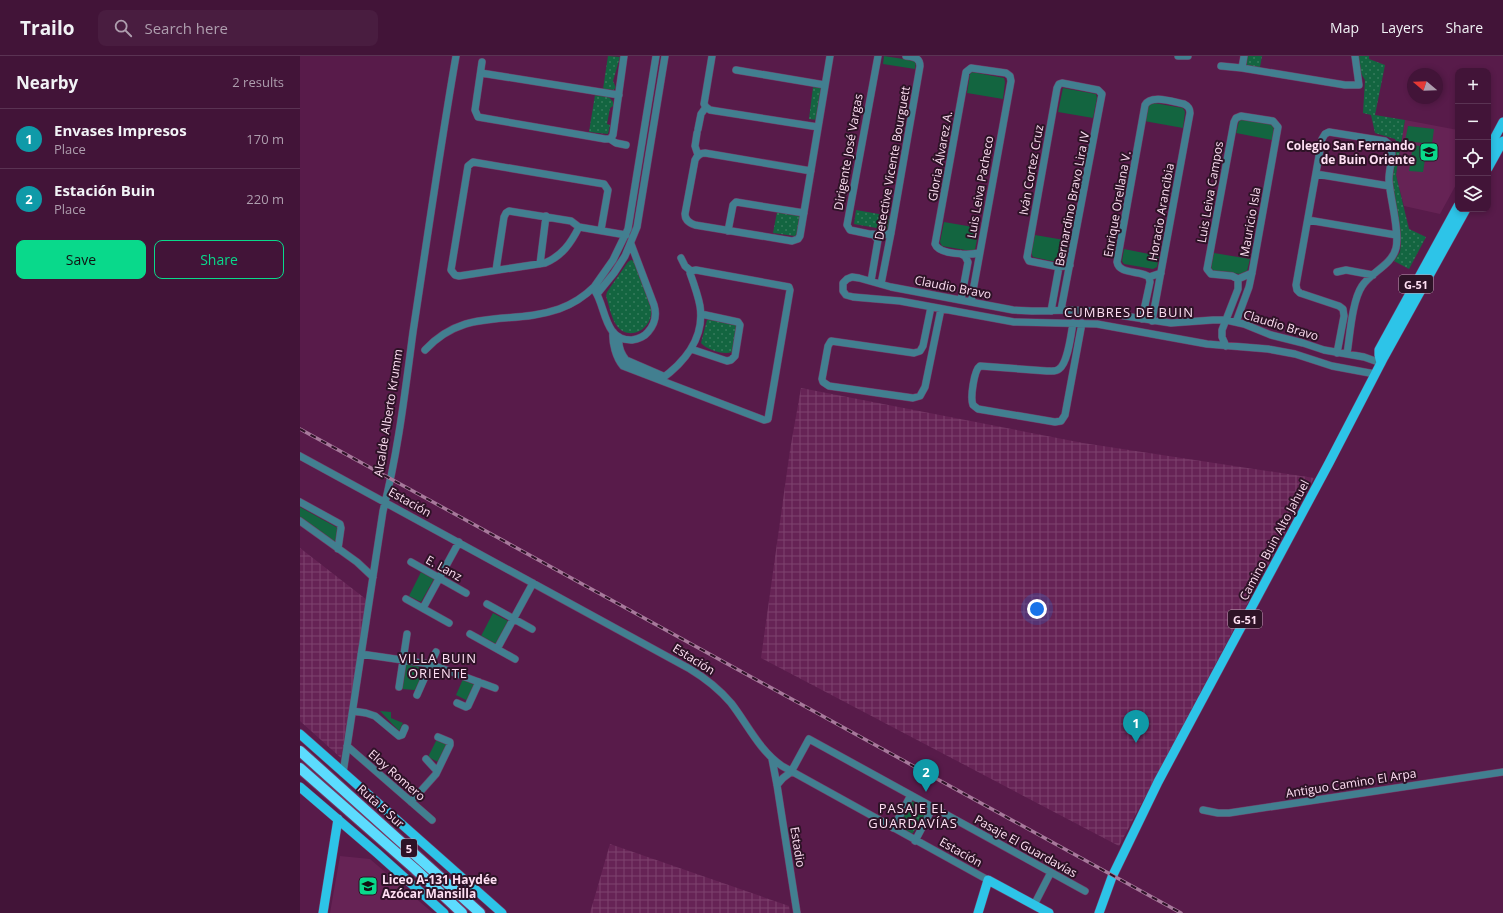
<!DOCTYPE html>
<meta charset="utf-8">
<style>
:root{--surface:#421438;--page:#491d40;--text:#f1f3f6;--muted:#ae9eae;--line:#5a3353;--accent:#09d98b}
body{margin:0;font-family:"Open Sans",sans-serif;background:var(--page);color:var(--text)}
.controls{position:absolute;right:12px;top:12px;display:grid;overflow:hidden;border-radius:8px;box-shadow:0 2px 6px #0003}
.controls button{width:36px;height:36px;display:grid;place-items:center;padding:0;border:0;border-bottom:1px solid var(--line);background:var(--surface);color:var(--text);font:20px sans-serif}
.compass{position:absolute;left:1107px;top:12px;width:36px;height:36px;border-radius:50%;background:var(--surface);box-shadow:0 2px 6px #0003;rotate:289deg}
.you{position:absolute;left:737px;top:553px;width:14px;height:14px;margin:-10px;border:3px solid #fff;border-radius:50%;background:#1a73e8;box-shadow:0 0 0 6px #1a73e833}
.badge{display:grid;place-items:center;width:26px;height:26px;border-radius:50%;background:var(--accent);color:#fff;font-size:13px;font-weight:700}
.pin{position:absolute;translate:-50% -33px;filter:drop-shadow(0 1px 2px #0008)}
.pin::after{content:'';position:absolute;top:21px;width:14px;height:12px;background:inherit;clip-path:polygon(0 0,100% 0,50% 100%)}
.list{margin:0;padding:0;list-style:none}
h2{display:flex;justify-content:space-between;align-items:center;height:52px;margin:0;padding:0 16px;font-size:17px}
h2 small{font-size:13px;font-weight:400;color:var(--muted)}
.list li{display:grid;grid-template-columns:26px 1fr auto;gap:12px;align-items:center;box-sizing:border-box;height:60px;padding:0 16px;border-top:1px solid var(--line)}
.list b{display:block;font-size:15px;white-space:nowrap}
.list p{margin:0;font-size:13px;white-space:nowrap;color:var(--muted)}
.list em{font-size:13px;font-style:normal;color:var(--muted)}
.actions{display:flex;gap:8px;padding:12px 16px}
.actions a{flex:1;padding:9px 0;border:1px solid var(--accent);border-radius:8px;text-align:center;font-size:14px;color:var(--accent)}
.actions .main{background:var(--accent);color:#111}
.icon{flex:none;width:22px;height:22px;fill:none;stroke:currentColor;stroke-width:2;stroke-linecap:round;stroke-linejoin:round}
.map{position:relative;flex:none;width:1203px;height:857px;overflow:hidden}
header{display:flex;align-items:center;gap:24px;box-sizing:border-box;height:56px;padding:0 20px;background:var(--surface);border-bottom:1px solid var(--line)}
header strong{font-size:19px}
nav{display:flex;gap:22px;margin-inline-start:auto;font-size:14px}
.search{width:280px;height:36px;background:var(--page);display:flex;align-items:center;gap:10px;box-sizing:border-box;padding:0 14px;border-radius:8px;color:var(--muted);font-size:15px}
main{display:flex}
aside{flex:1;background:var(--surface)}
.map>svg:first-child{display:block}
.built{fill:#662355}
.industrial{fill:url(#industrial-grid)}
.grass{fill:#136540}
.park{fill:url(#park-dots)}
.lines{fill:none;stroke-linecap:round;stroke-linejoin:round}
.minor-casing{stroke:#733a65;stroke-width:8}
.major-casing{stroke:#733a65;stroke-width:10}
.highway-casing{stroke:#733a65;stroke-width:12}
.minor{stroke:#427f90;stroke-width:7}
.major{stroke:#2dc4e8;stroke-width:9}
.highway{stroke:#5cdcfe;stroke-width:10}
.rail-casing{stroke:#a7799b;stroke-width:3.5}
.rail{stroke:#2e1327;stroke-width:2;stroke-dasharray:6;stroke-linecap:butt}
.labels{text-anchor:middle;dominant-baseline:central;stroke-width:4;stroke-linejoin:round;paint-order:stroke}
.shield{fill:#2e1327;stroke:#c0a2b6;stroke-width:1}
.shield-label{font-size:11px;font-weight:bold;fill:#fedff3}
.poi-label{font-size:12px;font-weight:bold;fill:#fedff3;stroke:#2e1327;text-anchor:end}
.street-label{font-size:12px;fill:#fedff3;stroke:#2e1327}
.neighbourhood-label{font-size:13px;letter-spacing:1px;fill:#fedff3;stroke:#2e1327}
</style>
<header>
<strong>Trailo</strong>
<div class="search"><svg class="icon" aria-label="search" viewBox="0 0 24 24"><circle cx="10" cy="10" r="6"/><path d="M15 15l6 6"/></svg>Search here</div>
<nav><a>Map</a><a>Layers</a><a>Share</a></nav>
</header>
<main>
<aside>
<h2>Nearby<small>2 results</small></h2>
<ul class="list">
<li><span class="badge" style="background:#0f9aa8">1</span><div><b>Envases Impresos</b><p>Place</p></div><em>170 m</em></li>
<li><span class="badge" style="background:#0f9aa8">2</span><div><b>Estación Buin</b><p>Place</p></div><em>220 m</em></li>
</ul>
<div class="actions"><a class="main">Save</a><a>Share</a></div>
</aside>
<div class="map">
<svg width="1203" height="857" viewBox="0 0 1203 857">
<defs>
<pattern id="industrial-grid" width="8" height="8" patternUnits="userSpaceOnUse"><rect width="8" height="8" fill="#662355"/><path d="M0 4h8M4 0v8" fill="none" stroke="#7d426e"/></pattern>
<pattern id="park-dots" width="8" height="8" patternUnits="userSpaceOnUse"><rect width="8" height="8" fill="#136540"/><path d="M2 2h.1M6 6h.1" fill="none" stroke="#367b5c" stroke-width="1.8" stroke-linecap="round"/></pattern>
</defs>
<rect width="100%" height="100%" fill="#581b4a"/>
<!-- built -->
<path class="built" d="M 1105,64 L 1158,74 L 1158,125 L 1140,158 L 1104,150 L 1096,119 Z
M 40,800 L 70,803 L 133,857 L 30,857 Z"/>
<!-- industrial -->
<path class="industrial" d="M 501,332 L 783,387 L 1014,422 L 819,790 L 461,602 L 490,394 Z
M 0,492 L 67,544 L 41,702 L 0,665 Z
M 310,788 L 489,850 L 490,857 L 290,857 Z"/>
<!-- grass -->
<path class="grass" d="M 584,0 L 616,5 L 615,13 L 583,8 Z
M 672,16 L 704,22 L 705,26 L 703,43 L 667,37 L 670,18 Z
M 763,32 L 796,38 L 797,42 L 793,62 L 758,56 Z
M 854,47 L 883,52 L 885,56 L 883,72 L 844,65 L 848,49 Z
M 942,63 L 970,67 L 974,71 L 972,84 L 936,77 L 939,65 Z
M 1108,70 L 1134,73 L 1132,88 L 1105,85 Z
M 1113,89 L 1127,91 L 1123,116 L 1109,115 Z
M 644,166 L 679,172 L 675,194 L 671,195 L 642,190 L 640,186 Z
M 735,179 L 770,185 L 766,204 L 761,207 L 733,201 L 731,196 Z
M 824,193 L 859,200 L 857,211 L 853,213 L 824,208 L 822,205 Z
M 914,197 L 950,203 L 947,215 L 940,218 L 913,215 L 911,211 Z
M 0,451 L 38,472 L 36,488 L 0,461 Z
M 121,516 L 134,523 L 121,546 L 109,540 Z
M 193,557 L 208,565 L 196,588 L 181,580 Z
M 105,608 L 126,612 L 115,634 L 102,633 Z
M 163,623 L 175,629 L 168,645 L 156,639 Z
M 80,655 L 91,656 L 91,662 L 103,667 L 99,675 Z
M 137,683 L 147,688 L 138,706 L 128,701 Z"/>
<!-- park -->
<path class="park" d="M 308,0 L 320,1 L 313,25 L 316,32 L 313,34 L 303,33 Z
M 947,0 L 962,0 L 960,11 L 951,12 L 945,7 Z
M 1058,0 L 1069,0 L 1069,3 L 1085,9 L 1075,59 L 1105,64 L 1096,119 L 1109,173 L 1126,181 L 1109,213 L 1094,205 L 1100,196 L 1101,186 L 1093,130 L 1093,118 L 1097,87 L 1095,83 L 1075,77 L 1071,59 L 1063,57 L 1065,24 L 1060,16 Z
M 513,31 L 521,32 L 517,64 L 509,63 Z
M 295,39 L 309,41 L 313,46 L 313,50 L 310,52 L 307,68 L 310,69 L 308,78 L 289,76 Z
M 556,154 L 590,160 L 588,174 L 554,168 Z
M 477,156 L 501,160 L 498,177 L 495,180 L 473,177 Z
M 331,204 L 334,205 L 336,208 L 351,252 C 354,273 329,286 317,270 C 311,262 309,249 306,240 L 307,236 L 328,206 Z
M 411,262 L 436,267 L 437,271 L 432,296 C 424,299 407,294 401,287 L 407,264 Z
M 612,745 L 628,754 L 612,778 L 598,769 Z"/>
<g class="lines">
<!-- minor casing -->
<g class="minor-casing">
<path id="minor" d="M 878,0 L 888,0
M 182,6 L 175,54 L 178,61 L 305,83 L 310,83 L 316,87 L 326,89
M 921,10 L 942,12 L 1045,29 L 1059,29 L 1055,0
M 942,12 L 944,0
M 436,14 L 525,29
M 181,17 L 319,39
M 406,51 L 410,54 L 518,71
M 406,51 L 404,48 L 412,0
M 398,73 L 401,58 L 406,51
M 397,77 L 395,90 L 398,99
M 310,83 L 313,79 L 324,0
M 511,115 L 405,97 C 400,97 397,100 395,104 L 385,158 C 385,164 389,167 395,169 L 492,185 L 498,183 L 500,180 L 530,0
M 1016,118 L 1089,130
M 1008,164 L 1096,179
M 279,171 C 271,187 262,200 245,207 L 159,220 L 155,219 L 151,214 L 168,110 L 173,106 L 304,128 L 308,134 L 301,174
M 428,175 L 433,149 L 436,146 L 504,157
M 572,178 L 583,179 L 591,177
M 331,188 L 354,249 C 357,259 355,268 348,276 C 344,281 338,283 332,284 C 304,285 306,251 295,235 L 294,231 L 313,204 L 328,173 L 356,0
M 240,208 L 246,160
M 196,214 L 204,161 L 206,157 L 209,155 L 271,165 L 279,171 L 326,179
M 1037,216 L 1046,214 L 1073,219
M 571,225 L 578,184 L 574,179 L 550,174 L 547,169 L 578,0
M 581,228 L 591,177 L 620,10 C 620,1 613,1 606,0
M 297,238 L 314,217 L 325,200 L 337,171 L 365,0
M 661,244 L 668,206 L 665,200 L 661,198
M 671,246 L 711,25 L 710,20 L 706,17 L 671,12 L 666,16 L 635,188 C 639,199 669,199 679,197
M 631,251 L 623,290 L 620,295 L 614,297 L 531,285 L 528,290 L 522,323 L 523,326 L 529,330 L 613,342 L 620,340 L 625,331 L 641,253
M 761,254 L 802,38 L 798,34 L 762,27 L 759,28 L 757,32 L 727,201 L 729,205 L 759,211 L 770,209
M 751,255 L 759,211
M 842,263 L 850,226 L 849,221
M 852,265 L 890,57 C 890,52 888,50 884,48 C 873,46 851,38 845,49 L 817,206 C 819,219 841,214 849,221 L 861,217
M 936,266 L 949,231 L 952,217 L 978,71 L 973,65 L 941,60 L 936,62 L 934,66 L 907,213 L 911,218 L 932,220 L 938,223 L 952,217
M 773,267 C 771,278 768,307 759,313 C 756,316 751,315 747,315 L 680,310 C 674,314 670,342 673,349 L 678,353 L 755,366 L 761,365 L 765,359 L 782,267
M 313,276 C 312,287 316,302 323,310 L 464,364 L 468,363 L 490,234 L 489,231 L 396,214 L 391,215
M 319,281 C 318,289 321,298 326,304 L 363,320
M 926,290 L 922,281 L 922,274 L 938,233 L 938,223
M 391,293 L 427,305 L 431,304 L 435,300 L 440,269 L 438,266 L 401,258
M 125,294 C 166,250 210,270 259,253 C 273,248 285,240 295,230
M 1037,297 L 1044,260 L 1043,253 L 1039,250 L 1000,237 L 997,234 L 996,229 L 1022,83 L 1025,78 L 1029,76 L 1085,85 L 1090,89 C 1095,99 1088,114 1089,125 C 1090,142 1100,176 1096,192 C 1092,209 1071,216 1062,230 C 1052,245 1050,279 1047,298
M 1075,318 L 1032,310 L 995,298 L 968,293 L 907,288 L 797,268 L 714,266 L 600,245 L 553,241 L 546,239 L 543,235 L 543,227 L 547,223 L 552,221 L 559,222 L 591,231 L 713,254 L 732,255 L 772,254 L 792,255 L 871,267 L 913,264 L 926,264 L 944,268 L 971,279 L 1003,287 L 1024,294 L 1064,301 L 1081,307
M 360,324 C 384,307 405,282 400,250 C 398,239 394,228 390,217 L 391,215 L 385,210 L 381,202
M 0,400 L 390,613 C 405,622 419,633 431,647 C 448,669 459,694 482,710 L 688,824
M 0,446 L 40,468 L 41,472 L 38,493
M 0,465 L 57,506 L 73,521
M 111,506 L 166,537
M 106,543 L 149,567
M 187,548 L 232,573
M 123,552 L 159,486
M 170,578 L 215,603
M 197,593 L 233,527
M 61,598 L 130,608 L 195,632
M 99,631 L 107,578
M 117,639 L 136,596
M 157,647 L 166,651 L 168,650 L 179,626
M 53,655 L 66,657 L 75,660 L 99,680 L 102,679 L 105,672
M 47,690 L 132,764
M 126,703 L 137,715
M 472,703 L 477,729 L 497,857
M 43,717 L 83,455 C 98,397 105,336 113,276 C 127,184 140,92 156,0
M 477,729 L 483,722 L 491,716 L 509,683 L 785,835
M 111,746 L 136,718 L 150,689 L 150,686 L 138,681
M 903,754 L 918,757 L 929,757 L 1203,716
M 593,772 L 611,739
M 615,785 L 633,751
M 734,849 L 751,816"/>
</g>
<!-- major casing -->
<g class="major-casing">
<path id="major" d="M 1188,94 L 1203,66
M 1188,112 L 1203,85
M 1081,307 L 1079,299 L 1079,294 L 1158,150
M 0,678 L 202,857
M 0,731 L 77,797 L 144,857
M 23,857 L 38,763
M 678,857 L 688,824 L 749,857
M 799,857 L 812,821 L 858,726 L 1029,407 L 1084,301 L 1166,153"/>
</g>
<!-- highway casing -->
<g class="highway-casing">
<path id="highway" d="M 0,695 L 180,857
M 0,712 L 115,813 L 162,857"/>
</g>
<!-- minor -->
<use href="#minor" class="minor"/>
<!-- major -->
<use href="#major" class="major"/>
<!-- highway -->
<use href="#highway" class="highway"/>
<!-- rail casing -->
<g class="rail-casing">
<path id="rail" d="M 0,373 L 881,857"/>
</g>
<!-- rail -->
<use href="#rail" class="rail"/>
</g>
<!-- icons -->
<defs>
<g id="school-square" transform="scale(1)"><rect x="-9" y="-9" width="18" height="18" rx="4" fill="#09d98b" stroke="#2e1327"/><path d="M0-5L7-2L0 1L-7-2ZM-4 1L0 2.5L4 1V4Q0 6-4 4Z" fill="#111"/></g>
</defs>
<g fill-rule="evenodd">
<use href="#school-square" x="1129" y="96"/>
<use href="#school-square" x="68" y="830"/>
</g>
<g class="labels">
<!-- shield labels -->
<g class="shield">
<rect x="1099" y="219" width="34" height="18" rx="3"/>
<rect x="928" y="554" width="34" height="18" rx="3"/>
<rect x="101" y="783" width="16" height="18" rx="3"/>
</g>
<g class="shield-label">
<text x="1116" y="228">G-51</text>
<text x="945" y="563">G-51</text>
<text x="109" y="792">5</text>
</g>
<!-- poi labels -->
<g class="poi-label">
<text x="1115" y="89">Colegio San Fernando<tspan x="1115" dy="14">de Buin Oriente</tspan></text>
<text x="82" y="823" text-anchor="start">Liceo A-131 Haydée<tspan x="82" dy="14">Azócar Mansilla</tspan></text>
</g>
<!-- street labels -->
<g class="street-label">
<text transform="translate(548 96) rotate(-80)">Dirigente José Vargas</text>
<text transform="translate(640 100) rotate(-80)">Gloria Álvarez A.</text>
<text transform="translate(592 107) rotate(-80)">Detective Vicente Bourguett</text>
<text transform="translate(731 114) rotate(-80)">Iván Cortez Cruz</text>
<text transform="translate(680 131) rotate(-80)">Luis Leiva Pacheco</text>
<text transform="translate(910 136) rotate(-80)">Luis Leiva Campos</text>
<text transform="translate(772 143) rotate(-79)">Bernardino Bravo Lira IV</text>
<text transform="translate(817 148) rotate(-80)">Enrique Orellana V.</text>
<text transform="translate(861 156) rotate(-80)">Horacio Arancibia</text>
<text transform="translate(950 166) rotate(-80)">Mauricio Isla</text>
<text transform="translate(653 231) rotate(11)">Claudio Bravo</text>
<text transform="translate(981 269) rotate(17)">Claudio Bravo</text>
<text transform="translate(88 357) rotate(-81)">Alcalde Alberto Krumm</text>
<text transform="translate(110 446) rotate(29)">Estación</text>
<text transform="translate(974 484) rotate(-62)">Camino Buin Alto Jahuel</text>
<text transform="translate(144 512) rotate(29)">E. Lanz</text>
<text transform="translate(394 603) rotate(32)">Estación</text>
<text transform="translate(97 719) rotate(41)">Eloy Romero</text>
<text transform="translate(1051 727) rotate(-9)">Antiguo Camino El Arpa</text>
<text transform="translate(81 750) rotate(42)">Ruta 5 Sur</text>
<text transform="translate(726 790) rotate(29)">Pasaje El Guardavías</text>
<text transform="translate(498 791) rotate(81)">Estadio</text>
<text transform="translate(661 796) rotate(29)">Estación</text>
</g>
<!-- neighbourhood labels -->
<g class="neighbourhood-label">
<text x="829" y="256">CUMBRES DE BUIN</text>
<text x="138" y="602">VILLA BUIN<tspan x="138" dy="15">ORIENTE</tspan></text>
<text x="613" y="752">PASAJE EL<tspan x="613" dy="15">GUARDAVÍAS</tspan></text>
</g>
</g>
</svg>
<div class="controls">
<button>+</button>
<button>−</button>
<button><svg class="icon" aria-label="locate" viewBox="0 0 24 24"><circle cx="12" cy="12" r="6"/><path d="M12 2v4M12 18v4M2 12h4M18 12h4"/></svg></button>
<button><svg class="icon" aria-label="layers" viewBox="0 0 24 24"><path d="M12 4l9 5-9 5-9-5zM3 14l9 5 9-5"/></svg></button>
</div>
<svg class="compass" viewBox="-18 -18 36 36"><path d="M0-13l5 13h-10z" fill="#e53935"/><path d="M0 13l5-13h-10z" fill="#ae9eae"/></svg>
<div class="you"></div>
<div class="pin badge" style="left:836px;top:687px;background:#0f9aa8">1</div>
<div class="pin badge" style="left:626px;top:736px;background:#0f9aa8">2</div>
</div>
</main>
